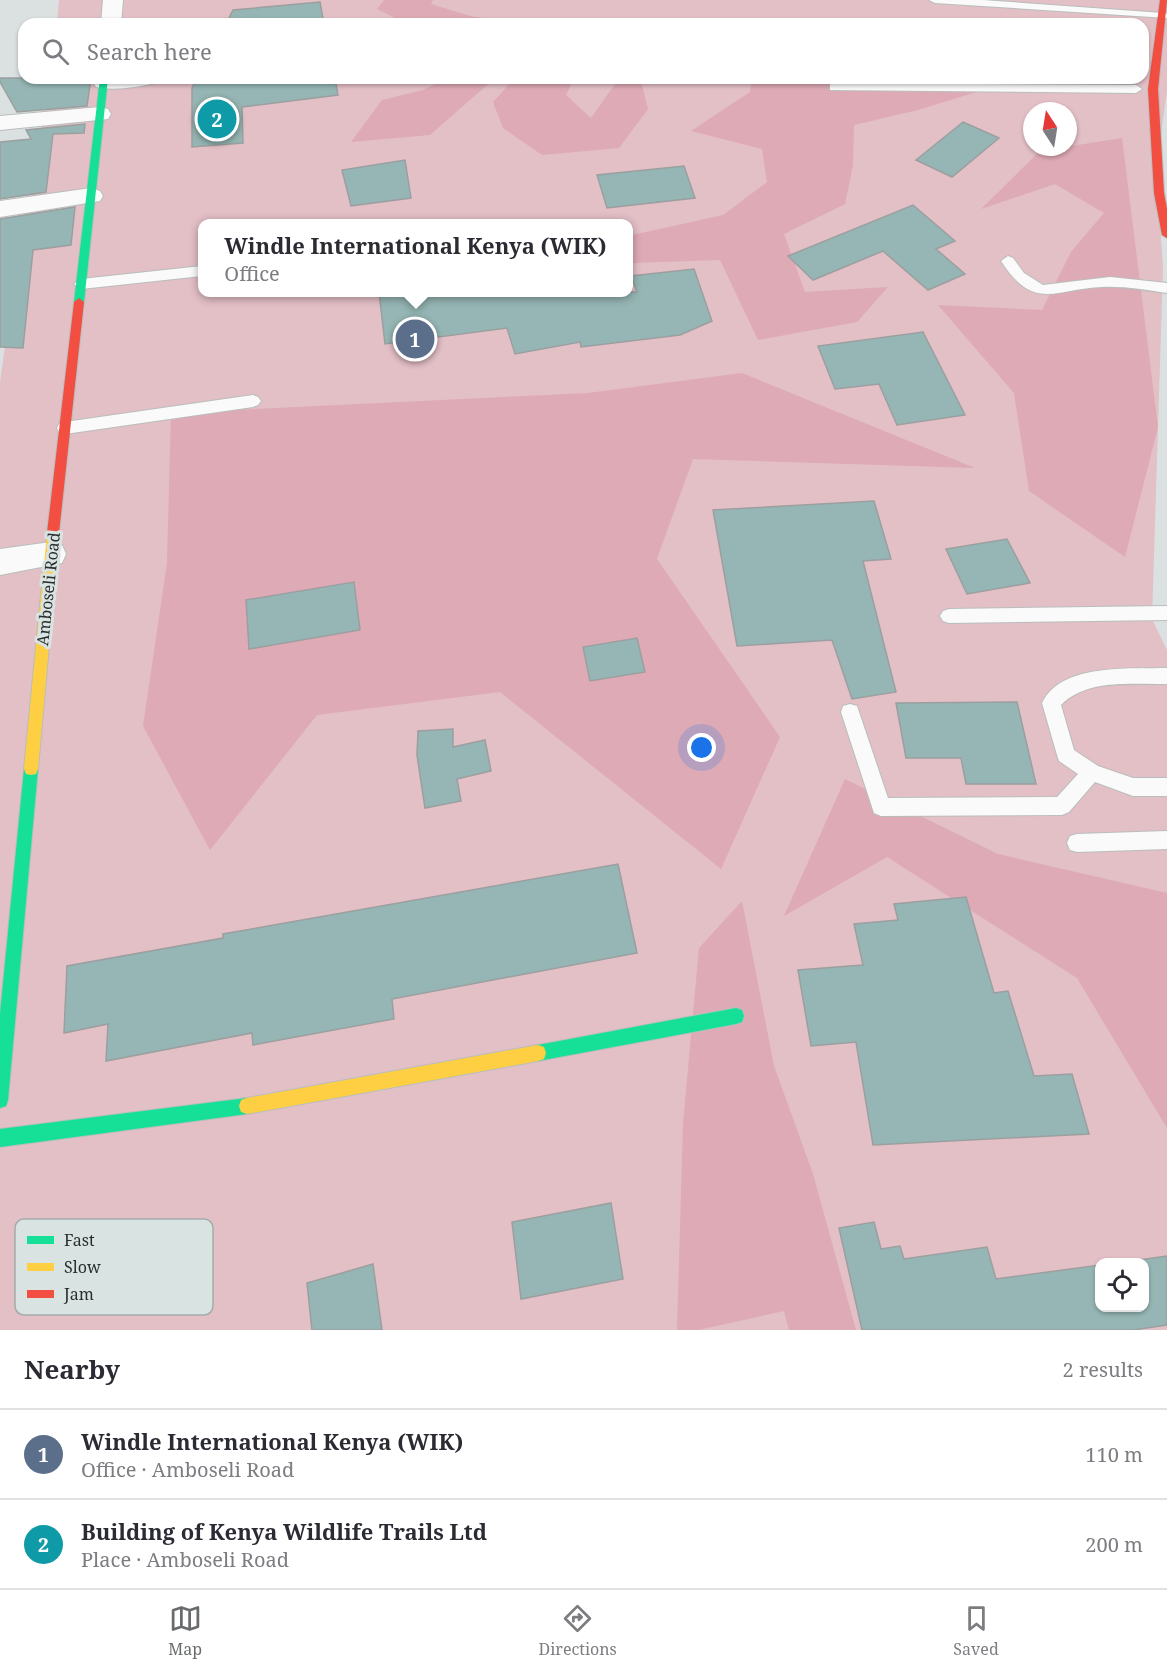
<!DOCTYPE html>
<meta charset="utf-8">
<style>
:root{--surface:#fff;--page:#f7f7f7;--text:#2b2b33;--muted:#7c7c81;--line:#e1e1e2;--accent:#686c6c}
body{margin:0;font-family:"Noto Serif",serif;background:var(--page);color:var(--text)}
.controls{position:absolute;right:18px;bottom:18px;display:grid;overflow:hidden;border-radius:12px;box-shadow:0 2px 4px #0004}
.controls button{width:54px;height:54px;display:grid;place-items:center;padding:0;border:0;border-bottom:2px solid var(--line);background:var(--surface);color:var(--text);font:30px sans-serif}
.compass{position:absolute;left:1023px;top:102px;width:54px;height:54px;border-radius:50%;background:var(--surface);box-shadow:0 2px 4px #0004;rotate:348deg}
.you{position:absolute;left:702px;top:748px;width:21px;height:21px;margin:-15px;border:4px solid #fff;border-radius:50%;background:#1a73e8;box-shadow:0 0 0 9px #1a73e833}
.badge{display:grid;place-items:center;width:39px;height:39px;border-radius:50%;background:var(--accent);color:#fff;font-size:20px;font-weight:700}
.pin{position:absolute;translate:-50% -50%;border:3px solid #fff;box-shadow:0 2px 6px #0006}
.popup{position:absolute;left:198px;top:219px;width:435px;height:78px;box-sizing:border-box;display:grid;place-content:center;border-radius:12px;background:var(--surface);filter:drop-shadow(0 2px 4px #0005);font-size:20px;white-space:nowrap;color:var(--muted)}
.popup b{font-size:22px;color:var(--text)}
.popup::after{content:'';position:absolute;left:50%;top:100%;margin-left:-12px;border:12px solid transparent;border-top-color:var(--surface)}
.list{margin:0;padding:0;list-style:none}
h2{display:flex;justify-content:space-between;align-items:center;height:78px;margin:0;padding:0 24px;font-size:26px}
h2 small{font-size:20px;font-weight:400;color:var(--muted)}
.list li{display:grid;grid-template-columns:39px 1fr auto;gap:18px;align-items:center;box-sizing:border-box;height:90px;padding:0 24px;border-top:2px solid var(--line)}
.list b{display:block;font-size:22px;white-space:nowrap}
.list p{margin:0;font-size:20px;white-space:nowrap;color:var(--muted)}
.list em{font-size:20px;font-style:normal;color:var(--muted)}
.icon{flex:none;width:33px;height:33px;fill:none;stroke:currentColor;stroke-width:2;stroke-linecap:round;stroke-linejoin:round}
.map{position:relative;flex:none;width:1167px;height:1330px;overflow:hidden}
.search{position:absolute;background:var(--surface);box-shadow:0 2px 4px #0004;left:18px;right:18px;top:18px;height:66px;display:flex;align-items:center;gap:15px;box-sizing:border-box;padding:0 21px;border-radius:18px;color:var(--muted);font-size:22px}
.sheet{height:258px;background:var(--surface)}
nav{display:flex;justify-content:space-around;align-items:center;box-sizing:border-box;height:84px;border-top:2px solid var(--line);background:var(--surface);font-size:16px;color:var(--muted)}
nav a{display:grid;justify-items:center;gap:3px}
nav .on{color:var(--accent)}
.map>svg:first-child{display:block}
.green{fill:#e3bfc6;fill-rule:evenodd}
.forest{fill:#deaab5}
.building{fill:#95b6b4;stroke:#9b9f9f;stroke-width:1.5}
.lines{fill:none;stroke-linecap:round;stroke-linejoin:round}
.lane-casing{stroke:#b9bebd;stroke-width:2}
.street-casing{stroke:#b9bebd;stroke-width:2}
.fast-casing{stroke:#b9bebd;stroke-width:2}
.slow-casing{stroke:#b9bebd;stroke-width:2}
.jam-casing{stroke:#b9bebd;stroke-width:2}
.lane{fill:#fafafa;fill-rule:evenodd}
.street{fill:#fafafa;fill-rule:evenodd}
.fast{fill:#16e098;fill-rule:evenodd}
.slow{fill:#ffcf43;fill-rule:evenodd}
.jam{fill:#f24e42;fill-rule:evenodd}
.labels{text-anchor:middle;dominant-baseline:central;stroke-width:6;stroke-linejoin:round;paint-order:stroke}
.street-label{font-size:16px;fill:#2a2d2d;stroke:#d9e3e2}
.key{fill:#d9e3e2;stroke:#a4acac;stroke-width:1.5}
.key-label{font-size:16px;fill:#2a2d2d}
</style>
<div class="map">
<svg width="1167" height="1330" viewBox="0 0 1167 1330">
<rect width="100%" height="100%" fill="#dbe1e0"/>
<!-- green -->
<path class="green" d="M 59,0 L 1167,0 L 1167,91 L 1156,170 L 1163,267 L 1152,619 L 1167,650 L 1167,1330 L 0,1330 L 0,382 L 20,240 L 51,78 L 1143,78 L 1143,24 L 57,24 ZM 1032,111 L 1068,111 L 1068,147 L 1032,147 ZM 202,224 L 628,224 L 628,292 L 202,292 ZM 1100,1262 L 1144,1262 L 1144,1308 L 1100,1308 Z"/>
<!-- forest -->
<path class="forest" d="M 384,0 L 433,0 L 431,4 L 470,16 L 521,24 L 407,24 L 377,9 Z
M 448,78 L 495,78 L 430,135 L 351,142 L 382,100 L 423,90 Z
M 515,78 L 574,78 L 566,95 L 591,118 L 615,84 L 615,78 L 640,78 L 648,109 L 619,148 L 542,155 L 503,128 L 493,102 Z
M 752,78 L 863,78 L 882,87 L 911,78 L 986,78 L 999,85 L 918,110 L 854,125 L 853,165 L 845,204 L 784,234 L 805,292 L 888,287 L 857,322 L 758,340 L 720,260 L 631,263 L 628,257 L 628,236 L 723,215 L 767,182 L 762,149 L 691,131 L 750,92 Z
M 1122,138 L 1158,427 L 1125,557 L 1029,491 L 1014,393 L 938,305 L 1042,310 L 1071,252 L 1104,213 L 1055,184 L 981,209 L 1040,151 Z
M 742,373 L 975,468 L 693,459 L 657,559 L 780,737 L 721,869 L 500,692 L 317,715 L 210,850 L 143,726 L 167,563 L 171,413 L 588,393 Z
M 845,779 L 998,854 L 1167,893 L 1167,1128 L 1077,978 L 887,857 L 784,916 Z
M 742,901 L 774,1066 L 813,1174 L 856,1330 L 789,1330 L 784,1311 L 698,1330 L 677,1330 L 683,1124 L 699,948 Z"/>
<!-- building -->
<path class="building" d="M 320,2 L 324,24 L 226,24 L 233,10 Z
M 0,78 L 91,78 L 87,106 L 17,112 L 0,82 Z
M 197,78 L 335,78 L 338,95 L 242,107 L 243,143 L 192,147 L 192,88 Z
M 963,122 L 999,138 L 952,177 L 916,160 Z
M 85,124 L 84,133 L 53,134 L 46,192 L 0,199 L 0,142 L 31,139 L 26,130 Z
M 405,160 L 411,198 L 351,206 L 342,170 Z
M 684,166 L 695,198 L 607,208 L 597,175 Z
M 913,205 L 955,241 L 936,249 L 965,274 L 928,290 L 883,251 L 813,280 L 788,256 Z
M 75,207 L 71,245 L 33,250 L 23,348 L 0,347 L 0,219 Z
M 694,269 L 712,321 L 680,335 L 581,347 L 580,342 L 515,354 L 507,328 L 385,344 L 379,292 L 637,292 L 631,276 Z
M 923,332 L 965,415 L 897,425 L 879,384 L 835,389 L 818,346 Z
M 874,501 L 891,559 L 863,561 L 896,692 L 852,699 L 832,640 L 737,646 L 713,510 Z
M 1007,539 L 1030,583 L 967,594 L 946,549 Z
M 354,582 L 360,630 L 249,649 L 246,600 Z
M 637,638 L 645,672 L 590,681 L 583,647 Z
M 1017,702 L 1036,784 L 966,784 L 961,758 L 906,758 L 896,703 Z
M 453,729 L 453,747 L 485,740 L 491,771 L 457,779 L 461,801 L 425,808 L 417,755 L 418,731 Z
M 618,864 L 637,953 L 392,999 L 394,1019 L 253,1045 L 252,1033 L 106,1061 L 108,1024 L 64,1033 L 67,966 L 223,938 L 223,934 Z
M 966,897 L 994,993 L 1008,991 L 1034,1076 L 1072,1074 L 1089,1134 L 873,1145 L 856,1042 L 811,1046 L 798,970 L 863,965 L 854,924 L 898,920 L 894,904 Z
M 611,1203 L 623,1279 L 521,1299 L 512,1222 Z
M 874,1222 L 881,1249 L 900,1246 L 904,1259 L 987,1247 L 996,1279 L 1100,1265 L 1100,1308 L 1144,1308 L 1144,1263 L 1118,1263 L 1167,1256 L 1167,1325 L 1133,1330 L 862,1330 L 839,1228 Z
M 373,1264 L 382,1330 L 312,1330 L 307,1283 Z"/>
<g class="lines">
<!-- lane casing -->
<g class="lane-casing">
<path id="lane" d="M 929,0 L 983,0 L 1163,13 L 1167,14 L 1167,18 L 935,3 Z
M 834,83 L 1136,85 L 1142,89 L 1136,93 L 830,90 L 830,84 Z
M 1008,256 L 1013,258 L 1024,273 L 1043,285 L 1110,277 L 1167,283 L 1167,293 C 1146,290 1124,286 1102,287 C 1054,289 1034,312 1001,261 Z
M 202,266 L 202,276 L 81,289 L 74,284 L 81,279 Z
M 253,395 L 258,397 L 261,401 L 258,405 L 253,407 L 65,434 L 59,432 L 57,428 L 59,424 L 65,422 Z
M 1167,606 L 1167,620 L 949,623 L 943,621 L 940,616 L 943,611 L 949,609 Z
M 1167,668 L 1167,684 C 1132,685 1088,678 1061,705 L 1074,750 L 1098,766 L 1133,778 L 1167,778 L 1167,796 L 1133,796 L 1095,782 L 1069,812 L 1062,815 L 881,816 L 874,813 L 841,712 L 843,706 L 850,704 L 857,706 L 888,798 L 1057,797 L 1078,774 L 1059,761 L 1057,755 L 1042,703 C 1061,663 1130,669 1167,668 Z
M 1167,831 L 1167,849 L 1077,852 L 1070,850 L 1067,843 L 1070,836 L 1077,834 Z"/>
</g>
<!-- street casing -->
<g class="street-casing">
<path id="street" d="M 103,0 L 123,0 L 121,24 L 101,24 Z
M 96,78 L 159,78 L 156,83 C 138,87 114,91 96,87 L 93,82 Z
M 100,107 L 108,109 L 111,114 L 108,119 L 0,130 L 0,116 Z
M 91,188 L 100,191 L 103,196 L 100,201 L 0,217 L 0,201 Z
M 51,542 L 62,545 L 66,554 L 62,563 L 0,575 L 0,549 Z"/>
</g>
<!-- fast casing -->
<g class="fast-casing">
<path id="fast" d="M 100,78 L 108,78 L 84,302 L 79,306 L 74,302 Z
M 31,763 L 36,764 L 38,769 L 8,1100 L 6,1106 L 0,1108 L 0,1014 L 24,769 L 26,764 Z
M 736,1008 L 742,1010 L 744,1016 L 742,1022 L 736,1024 L 538,1061 L 532,1059 L 530,1053 L 532,1047 L 538,1045 Z
M 247,1098 L 253,1100 L 255,1106 L 253,1112 L 247,1114 L 0,1147 L 0,1129 Z"/>
</g>
<!-- slow casing -->
<g class="slow-casing">
<path id="slow" d="M 53,528 L 59,533 L 38,769 L 36,774 L 31,775 L 26,774 L 24,769 L 47,533 Z
M 538,1045 L 544,1047 L 546,1053 L 544,1059 L 538,1061 L 247,1114 L 241,1112 L 239,1106 L 241,1100 L 247,1098 Z"/>
</g>
<!-- jam casing -->
<g class="jam-casing">
<path id="jam" d="M 1160,0 L 1167,0 L 1158,89 L 1164,193 L 1167,209 L 1167,238 L 1162,235 L 1154,193 L 1148,89 Z
M 79,298 L 84,302 L 59,533 L 53,538 L 47,533 L 74,302 Z"/>
</g>
<!-- lane -->
<use href="#lane" class="lane"/>
<!-- street -->
<use href="#street" class="street"/>
<!-- fast -->
<use href="#fast" class="fast"/>
<!-- slow -->
<use href="#slow" class="slow"/>
<!-- jam -->
<use href="#jam" class="jam"/>
</g>
<g class="labels">
<!-- street labels -->
<g class="street-label">
<text transform="translate(48 589) rotate(-84)">Amboseli Road</text>
</g>
</g>
<!-- legend -->
<rect x="15" y="1219" width="198" height="96" rx="9" class="key"/>
<rect x="27" y="1236" width="27" height="8" fill="#16e098"/>
<rect x="27" y="1263" width="27" height="8" fill="#ffcf43"/>
<rect x="27" y="1290" width="27" height="8" fill="#f24e42"/>
<g class="key-label">
<text x="64" y="1246">Fast</text>
<text x="64" y="1273">Slow</text>
<text x="64" y="1300">Jam</text>
</g>
</svg>
<div class="controls">
<button><svg class="icon" aria-label="locate" viewBox="0 0 24 24"><circle cx="12" cy="12" r="6"/><path d="M12 2v4M12 18v4M2 12h4M18 12h4"/></svg></button>
</div>
<svg class="compass" viewBox="-18 -18 36 36"><path d="M0-13l5 13h-10z" fill="#e53935"/><path d="M0 13l5-13h-10z" fill="#7c7c81"/></svg>
<div class="you"></div>
<div class="pin badge" style="left:415px;top:339px;background:#5c6f8a">1</div>
<div class="popup"><b>Windle International Kenya (WIK)</b>Office</div>
<div class="pin badge" style="left:217px;top:119px;background:#0f9aa8">2</div>
<div class="search"><svg class="icon" aria-label="search" viewBox="0 0 24 24"><circle cx="10" cy="10" r="6"/><path d="M15 15l6 6"/></svg>Search here</div>
</div>
<section class="sheet">
<h2>Nearby<small>2 results</small></h2>
<ul class="list">
<li><span class="badge" style="background:#5c6f8a">1</span><div><b>Windle International Kenya (WIK)</b><p>Office · Amboseli Road</p></div><em>110 m</em></li>
<li><span class="badge" style="background:#0f9aa8">2</span><div><b>Building of Kenya Wildlife Trails Ltd</b><p>Place · Amboseli Road</p></div><em>200 m</em></li>
</ul>
</section>
<nav>
<a class="on"><svg class="icon" aria-label="map" viewBox="0 0 24 24"><path d="M3 6l6-2 6 2 6-2v14l-6 2-6-2-6 2zM9 4v14M15 6v14"/></svg>Map</a>
<a><svg class="icon" aria-label="directions" viewBox="0 0 24 24"><path d="M12 3l9 9-9 9-9-9zM9 14v-3h6M13 9l2 2-2 2"/></svg>Directions</a>
<a><svg class="icon" aria-label="saved" viewBox="0 0 24 24"><path d="M7 4h10v16l-5-4-5 4z"/></svg>Saved</a>
</nav>
